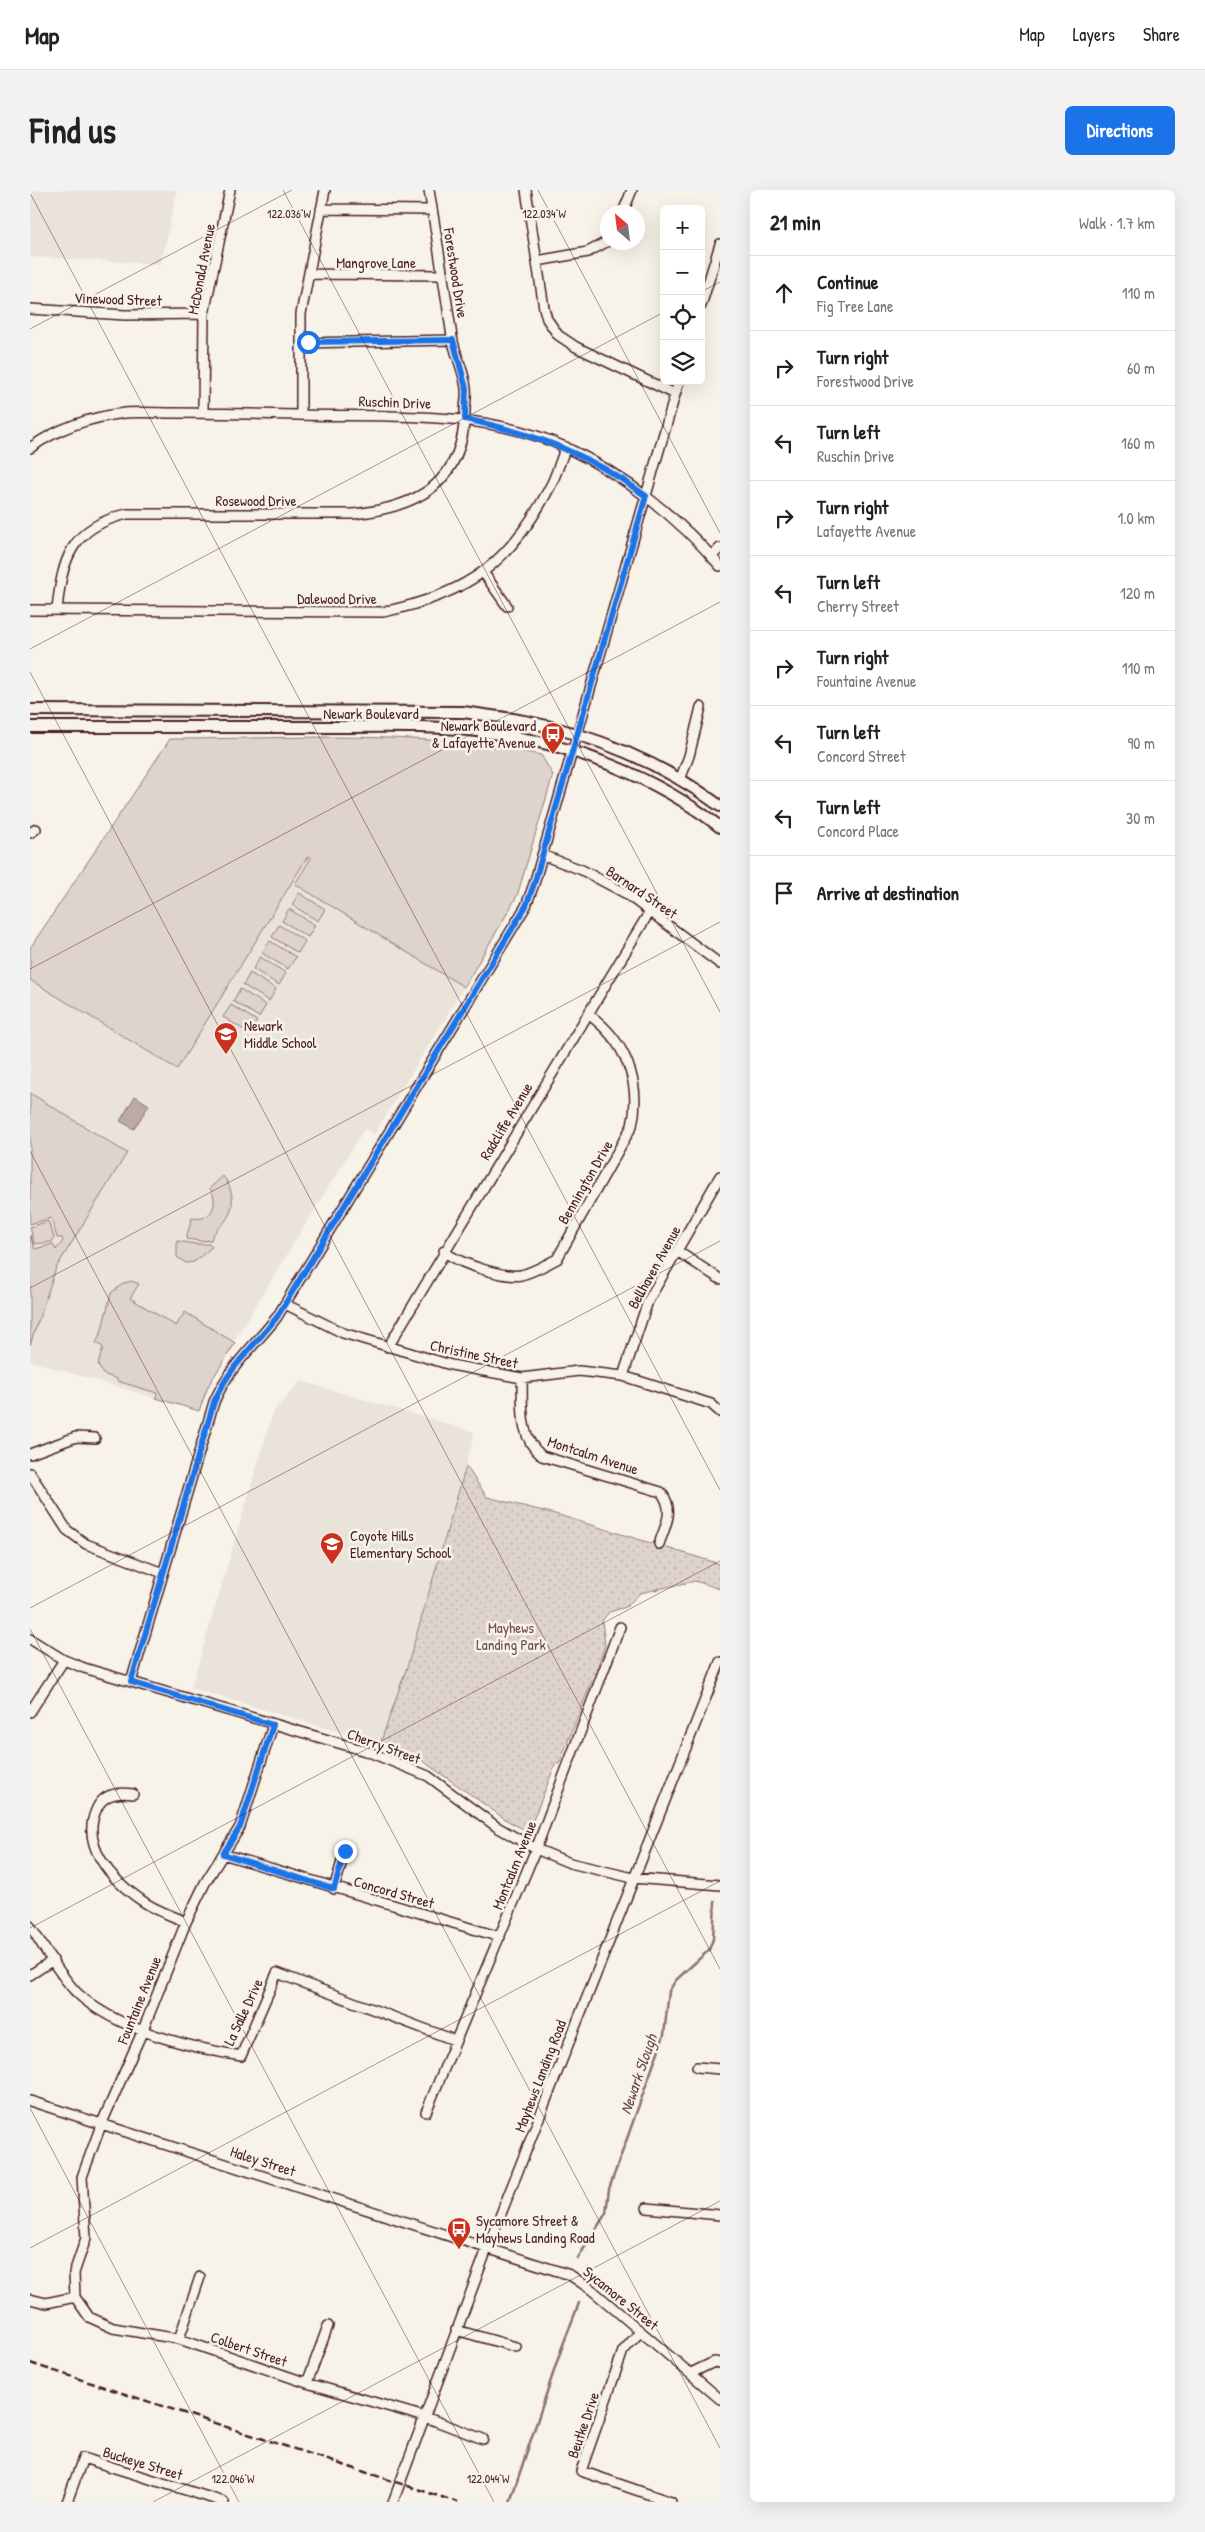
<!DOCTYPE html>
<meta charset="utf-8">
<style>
:root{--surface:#fff;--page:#f2f2f2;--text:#222;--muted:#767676;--line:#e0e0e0;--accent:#1a73e8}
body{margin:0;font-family:"Patrick Hand",sans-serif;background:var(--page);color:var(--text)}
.controls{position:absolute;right:15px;top:15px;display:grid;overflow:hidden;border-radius:8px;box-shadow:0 5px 20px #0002}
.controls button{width:45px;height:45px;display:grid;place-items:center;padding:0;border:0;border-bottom:1px solid var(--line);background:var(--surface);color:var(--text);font:25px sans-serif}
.compass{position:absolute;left:570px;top:15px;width:45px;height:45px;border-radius:50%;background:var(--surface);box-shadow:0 5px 20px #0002;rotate:332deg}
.stop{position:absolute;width:15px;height:15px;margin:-11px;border:4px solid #1a73e8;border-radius:50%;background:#fff}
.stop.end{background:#1a73e8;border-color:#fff;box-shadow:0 1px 5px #0008}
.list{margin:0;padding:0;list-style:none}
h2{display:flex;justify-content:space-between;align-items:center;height:65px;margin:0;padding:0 20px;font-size:21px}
h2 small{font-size:16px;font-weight:400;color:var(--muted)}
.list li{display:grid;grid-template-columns:32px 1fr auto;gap:15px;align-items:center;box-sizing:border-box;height:75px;padding:0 20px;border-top:1px solid var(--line)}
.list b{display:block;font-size:19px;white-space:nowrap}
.list p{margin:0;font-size:16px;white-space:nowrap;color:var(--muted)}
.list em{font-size:16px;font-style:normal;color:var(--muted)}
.icon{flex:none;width:28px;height:28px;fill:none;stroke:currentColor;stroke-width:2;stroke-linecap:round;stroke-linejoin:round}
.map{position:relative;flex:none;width:690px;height:2312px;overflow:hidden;border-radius:8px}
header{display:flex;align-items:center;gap:30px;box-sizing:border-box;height:70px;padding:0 25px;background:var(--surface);border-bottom:1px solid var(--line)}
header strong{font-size:24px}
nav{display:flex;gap:28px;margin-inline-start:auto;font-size:18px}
.intro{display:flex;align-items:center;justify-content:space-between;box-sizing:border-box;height:120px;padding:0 30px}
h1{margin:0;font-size:35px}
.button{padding:12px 22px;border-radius:8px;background:var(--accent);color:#fff;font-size:18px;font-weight:700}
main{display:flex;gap:30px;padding:0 30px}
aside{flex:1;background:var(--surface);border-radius:8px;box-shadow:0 5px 20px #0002}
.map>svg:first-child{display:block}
.built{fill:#eae3da}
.grass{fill:#ded4cc;stroke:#947a7c}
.park{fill:url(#park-dots);stroke:#947a7c}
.water{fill:#bcaaa7;stroke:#8e7275}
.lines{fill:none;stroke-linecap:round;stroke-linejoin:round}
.stream{stroke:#8e7275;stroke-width:2.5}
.minor-casing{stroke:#4a1f2b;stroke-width:12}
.major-casing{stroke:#4a1f2b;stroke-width:14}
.minor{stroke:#f7f3e8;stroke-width:9}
.major{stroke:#f7f3e8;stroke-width:10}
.rail{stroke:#4a1f2b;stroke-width:2.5;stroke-dasharray:8 4;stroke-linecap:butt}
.route{stroke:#1a73e8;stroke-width:6}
.ticks{fill:none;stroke:#4a1f2b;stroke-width:1;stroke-opacity:0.45}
.labels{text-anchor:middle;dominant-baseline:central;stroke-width:5;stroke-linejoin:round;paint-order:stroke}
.street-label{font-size:15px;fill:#4a1f2b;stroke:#f7f3e8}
.poi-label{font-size:15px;fill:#4a1f2b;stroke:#f7f3e8;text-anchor:start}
.park-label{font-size:15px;fill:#6f4c53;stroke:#f7f3e8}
.water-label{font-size:16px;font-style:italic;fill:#6c4950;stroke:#f7f3e8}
.ticks-label{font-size:12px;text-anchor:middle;fill:#4a1f2b;stroke:#f7f3e8;stroke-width:5;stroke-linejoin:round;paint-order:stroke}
</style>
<header>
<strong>Map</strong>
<nav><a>Map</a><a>Layers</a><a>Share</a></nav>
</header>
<div class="intro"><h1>Find us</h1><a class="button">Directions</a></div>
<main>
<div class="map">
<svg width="690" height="2312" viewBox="0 0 690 2312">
<defs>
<pattern id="park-dots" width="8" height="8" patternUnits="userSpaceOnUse" patternTransform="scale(1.25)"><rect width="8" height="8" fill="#ded4cc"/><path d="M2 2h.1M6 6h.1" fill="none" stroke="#c0b6af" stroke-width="1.8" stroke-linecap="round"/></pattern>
</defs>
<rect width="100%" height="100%" fill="#f7f3e8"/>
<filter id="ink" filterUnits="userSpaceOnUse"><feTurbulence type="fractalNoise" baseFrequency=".02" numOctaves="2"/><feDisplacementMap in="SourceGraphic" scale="10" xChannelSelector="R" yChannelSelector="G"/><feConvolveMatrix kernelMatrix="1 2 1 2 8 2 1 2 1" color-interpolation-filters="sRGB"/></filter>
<g filter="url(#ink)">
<!-- built -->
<path class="built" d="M 0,0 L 147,0 L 131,74 L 0,67 Z
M 140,549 L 345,549 L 430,551 L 471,556 L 511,565 L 523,585 L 492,692 L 481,720 L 344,945 L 334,939 L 204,1151 L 206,1155 L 185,1184 L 169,1221 L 0,1171 L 0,758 Z
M 271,1191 L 445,1242 L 378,1474 L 350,1554 L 161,1498 L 243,1222 Z"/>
<!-- grass -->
<path class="grass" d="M 140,549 C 263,549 390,539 511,565 L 523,585 L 487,706 L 434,797 L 265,694 L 281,668 L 278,666 L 147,879 L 0,790 L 0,758 Z
M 269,703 L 295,719 L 288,731 L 262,715 Z
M 259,719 L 285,735 L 278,747 L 252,731 Z
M 249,735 L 275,751 L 268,763 L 242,747 Z
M 240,751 L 266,767 L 258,779 L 232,763 Z
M 230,767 L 256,783 L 249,795 L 223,779 Z
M 220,783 L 246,799 L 239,811 L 213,795 Z
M 210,799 L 236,815 L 229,827 L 203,811 Z
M 201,815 L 227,831 L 219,843 L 193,827 Z
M 0,903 L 97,963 L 26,1078 L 0,1155 L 0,1045 L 5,1059 L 23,1054 L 26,1060 L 33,1051 L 32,1048 L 27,1048 L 21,1028 L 0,1034 Z
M 193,986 C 203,998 206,1016 196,1030 C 191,1037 183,1041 181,1050 L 171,1051 L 156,1049 L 162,1028 C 181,1032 190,1014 180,998 Z
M 18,1031 L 24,1048 L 22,1052 L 4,1054 L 0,1037 Z
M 147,1051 L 165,1054 L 179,1054 L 182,1057 L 164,1072 L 156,1073 L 147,1067 Z
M 102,1091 L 109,1094 L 100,1108 L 146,1136 L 155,1122 L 205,1153 L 178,1196 L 169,1221 L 126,1208 L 127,1203 L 87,1191 L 87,1189 L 73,1184 L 68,1175 L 73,1157 L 66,1153 L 71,1143 L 81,1103 L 94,1093 Z"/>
<!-- park -->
<path class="park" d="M 436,1276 L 457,1307 L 525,1324 L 690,1374 L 690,1399 L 665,1391 L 610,1403 L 596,1417 L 579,1422 L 572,1431 L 575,1455 L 570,1470 L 529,1574 L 526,1573 L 501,1635 L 497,1639 L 493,1639 L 478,1631 L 390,1569 L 350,1554 L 378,1474 Z"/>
<!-- water -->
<path class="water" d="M 105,906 L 119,915 L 104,939 L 90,931 Z"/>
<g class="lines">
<!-- stream -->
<path class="stream" d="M 548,2068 L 576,2023 L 579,1999 L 634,1845 L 639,1801 L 646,1790 L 679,1760 L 683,1749 L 685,1712
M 480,2312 L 531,2160 L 549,2113"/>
<!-- minor casing -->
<g class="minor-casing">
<path id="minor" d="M 496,0 L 514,118 L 517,129 L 528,145 L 546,157 L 645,204
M 291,19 L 402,20
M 593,22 L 602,0
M 507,71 L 558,62 L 578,51
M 279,84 L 413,85
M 671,116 L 690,54
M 0,119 L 95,125 L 174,124
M 271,153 L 423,150
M 173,223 L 174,124 L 200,0
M 271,225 L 271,124 L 295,0
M 0,258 C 28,238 61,227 95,223 C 111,222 128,223 144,223 C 185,223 227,224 268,225 C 358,227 451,219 535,257 C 593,284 649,328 690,376
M 682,366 L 690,358
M 453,382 L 477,416
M 0,420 L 353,422 C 439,404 482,372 522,293 C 527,282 531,269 536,257
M 27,420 C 32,369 41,337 97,324 L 323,324 C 389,317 433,293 435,221 C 435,214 437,206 436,198 C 434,181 425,164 422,147 C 415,98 407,49 399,0
M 650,590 L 659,566 L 671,517
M 0,643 L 6,639
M 512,665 L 552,680 L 595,703 L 690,774
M 414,1061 C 427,1073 473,1088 491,1085 C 504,1082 515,1075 527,1069 L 602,936 C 612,892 595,850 558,824
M 647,1061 L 690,1089
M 255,1114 L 313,1143 L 421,1175 L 492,1188 L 549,1181 L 593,1186 L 681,1214 L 690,1222
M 358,1157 L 620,721
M 593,1186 L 618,1111 L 690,986
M 492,1188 C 493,1216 488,1247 512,1266 L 631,1302 C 645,1320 636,1334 629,1354
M 0,1264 L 46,1247 L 65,1248
M 0,1283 L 37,1340 L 56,1354 L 133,1383
M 0,1449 L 34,1470 L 54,1478 L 339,1562 L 398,1586 L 467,1637 L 506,1659 L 540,1673 L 603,1688 L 690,1695
M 101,1492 L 184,1212 C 200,1175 223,1158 247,1127 L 496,716 L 504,694 L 649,191
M 0,1522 L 34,1470
M 103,1604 C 89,1602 74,1603 67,1618 C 49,1655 82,1690 111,1710 C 124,1720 141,1725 156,1732
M 193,1664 L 470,1747
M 304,1699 L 315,1661
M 0,1736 C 14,1757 28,1783 46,1802 C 85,1840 159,1857 211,1866 L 247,1783 L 424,1850
M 0,1785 L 23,1770
M 667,1877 L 690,1879
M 0,1911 L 540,2085 L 562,2100 L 690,2209
M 396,1922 L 506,1659 L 590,1437
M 617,2018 L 690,2025
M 45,2107 L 44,2083 L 56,2048 L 52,1987 L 71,1935 L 113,1840 L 156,1732 L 175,1693 L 210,1637 L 243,1535
M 45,2107 L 59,2127 L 83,2138 L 149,2149 L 277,2193 L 395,2227 L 453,2249
M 0,2109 L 16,2113 L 45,2107
M 426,2140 L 486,2157
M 610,2142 L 593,2161 L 551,2281 L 641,2312
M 149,2149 L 170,2087
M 661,2183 L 684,2172 L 690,2173
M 277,2193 L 298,2136
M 37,2312 L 53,2268 L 194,2312
M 363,2312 L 457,2059 L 690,1472"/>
</g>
<!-- major casing -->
<g class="major-casing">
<path id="major" d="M 0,520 L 433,522 C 453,525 474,527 494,531 C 563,544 634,574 690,616
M 0,537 C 86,537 172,537 257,537 C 325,538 395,533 462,543 C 542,554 626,587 690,637"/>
</g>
<!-- minor -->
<use href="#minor" class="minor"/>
<!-- major -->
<use href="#major" class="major"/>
<!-- rail -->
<path class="rail" d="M 0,2173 L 427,2312"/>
</g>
</g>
<g class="lines" filter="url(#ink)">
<!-- route -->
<path class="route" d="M 278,152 L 423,150 L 436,198 L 435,229 C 505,244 558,263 616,306 L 504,694 L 496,716 L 247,1127 C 223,1158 200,1175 184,1212 L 101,1492 L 243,1535 L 210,1637 L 193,1664 L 304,1699 L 315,1661"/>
</g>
<!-- ticks -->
<path class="ticks" d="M 253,0 L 690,822M 508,0 L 690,343M 0,3 L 690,1300M 671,102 L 690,92M 0,139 L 262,0M 0,459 L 634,122M 0,482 L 690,1779M 0,779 L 690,412M 0,961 L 690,2258M 0,1098 L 690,732M 0,1418 L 690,1051M 0,1439 L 464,2312M 0,1738 L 690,1371M 0,1918 L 209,2312M 0,2058 L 690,1691M 123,2312 L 690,2011"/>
<!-- icons -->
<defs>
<g id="bus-pin" transform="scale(1.25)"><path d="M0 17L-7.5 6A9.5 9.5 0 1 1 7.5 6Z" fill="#c8321e" stroke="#f7f3e8"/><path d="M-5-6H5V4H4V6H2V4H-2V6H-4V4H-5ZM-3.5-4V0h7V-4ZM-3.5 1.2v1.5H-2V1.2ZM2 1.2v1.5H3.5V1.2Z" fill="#fff"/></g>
<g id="school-pin" transform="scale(1.25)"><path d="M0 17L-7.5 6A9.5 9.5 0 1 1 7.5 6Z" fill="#c8321e" stroke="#f7f3e8"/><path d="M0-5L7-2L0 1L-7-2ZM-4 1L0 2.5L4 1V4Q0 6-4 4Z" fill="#fff"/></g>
</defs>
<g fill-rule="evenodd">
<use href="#bus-pin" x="523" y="544"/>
<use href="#school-pin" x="196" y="844"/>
<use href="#school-pin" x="302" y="1354"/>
<use href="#bus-pin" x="429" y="2039"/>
</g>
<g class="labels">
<!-- street labels -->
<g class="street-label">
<text x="346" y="72">Mangrove Lane</text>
<text transform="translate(171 79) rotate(-79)">McDonald Avenue</text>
<text transform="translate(426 83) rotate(81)">Forestwood Drive</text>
<text transform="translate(88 109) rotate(2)">Vinewood Street</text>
<text transform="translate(365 212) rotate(2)">Ruschin Drive</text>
<text x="226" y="310">Rosewood Drive</text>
<text x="307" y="408">Dalewood Drive</text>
<text x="341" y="523">Newark Boulevard</text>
<text transform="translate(612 702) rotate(34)">Barnard Street</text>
<text transform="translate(476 931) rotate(-59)">Radcliffe Avenue</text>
<text transform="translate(555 992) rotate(-60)">Bennington Drive</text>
<text transform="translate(624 1077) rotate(-61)">Bellhaven Avenue</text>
<text transform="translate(444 1164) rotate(12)">Christine Street</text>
<text transform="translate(563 1265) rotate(18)">Montcalm Avenue</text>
<text transform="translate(354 1556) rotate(20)">Cherry Street</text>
<text transform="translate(484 1675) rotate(-68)">Montcalm Avenue</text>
<text transform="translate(364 1702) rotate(16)">Concord Street</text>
<text transform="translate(109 1810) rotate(-68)">Fountaine Avenue</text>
<text transform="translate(213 1822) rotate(-65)">La Salle Drive</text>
<text transform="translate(510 1886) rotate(-69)">Mayhews Landing Road</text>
<text transform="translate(233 1971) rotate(18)">Haley Street</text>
<text transform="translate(591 2108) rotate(39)">Sycamore Street</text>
<text transform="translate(219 2159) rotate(19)">Colbert Street</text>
<text transform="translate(553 2235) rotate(-71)">Beutke Drive</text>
<text transform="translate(113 2273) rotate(17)">Buckeye Street</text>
</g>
<!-- poi labels -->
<g class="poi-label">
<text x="506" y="535" text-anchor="end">Newark Boulevard<tspan x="506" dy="17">&amp; Lafayette Avenue</tspan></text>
<text x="214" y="835">Newark<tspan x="214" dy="17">Middle School</tspan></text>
<text x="320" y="1345">Coyote Hills<tspan x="320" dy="17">Elementary School</tspan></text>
<text x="446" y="2030">Sycamore Street &amp;<tspan x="446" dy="17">Mayhews Landing Road</tspan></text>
</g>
<!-- park labels -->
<g class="park-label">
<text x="481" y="1437">Mayhews<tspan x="481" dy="17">Landing Park</tspan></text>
</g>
<!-- water labels -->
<g class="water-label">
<text transform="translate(608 1884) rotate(-71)">Newark Slough</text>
</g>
</g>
<g class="ticks-label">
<text x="259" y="28">122.036°W</text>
<text x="514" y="28">122.034°W</text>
<text x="203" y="2293">122.046°W</text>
<text x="458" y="2293">122.044°W</text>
</g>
</svg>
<div class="controls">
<button>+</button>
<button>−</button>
<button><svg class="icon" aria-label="locate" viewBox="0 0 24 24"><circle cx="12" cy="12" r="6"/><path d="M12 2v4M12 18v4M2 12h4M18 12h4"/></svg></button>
<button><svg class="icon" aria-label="layers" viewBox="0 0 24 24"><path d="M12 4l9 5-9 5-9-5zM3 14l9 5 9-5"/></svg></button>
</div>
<svg class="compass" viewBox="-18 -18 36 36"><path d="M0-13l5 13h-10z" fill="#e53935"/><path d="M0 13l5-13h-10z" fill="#767676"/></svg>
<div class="stop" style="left:278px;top:152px"></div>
<div class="stop end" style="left:315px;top:1661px"></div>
</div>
<aside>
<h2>21 min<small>Walk · 1.7 km</small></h2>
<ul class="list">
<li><svg class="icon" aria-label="ahead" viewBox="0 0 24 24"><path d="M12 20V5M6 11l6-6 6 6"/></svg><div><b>Continue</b><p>Fig Tree Lane</p></div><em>110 m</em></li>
<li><svg class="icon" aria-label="right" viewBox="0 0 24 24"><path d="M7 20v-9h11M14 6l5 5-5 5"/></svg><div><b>Turn right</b><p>Forestwood Drive</p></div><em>60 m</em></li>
<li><svg class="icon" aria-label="left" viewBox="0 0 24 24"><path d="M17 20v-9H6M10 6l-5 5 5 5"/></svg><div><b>Turn left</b><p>Ruschin Drive</p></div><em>160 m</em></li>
<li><svg class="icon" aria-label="right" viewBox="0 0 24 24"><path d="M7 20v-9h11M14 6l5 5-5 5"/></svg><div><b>Turn right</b><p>Lafayette Avenue</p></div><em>1.0 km</em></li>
<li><svg class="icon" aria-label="left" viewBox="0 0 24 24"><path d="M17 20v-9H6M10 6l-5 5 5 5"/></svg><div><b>Turn left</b><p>Cherry Street</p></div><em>120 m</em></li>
<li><svg class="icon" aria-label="right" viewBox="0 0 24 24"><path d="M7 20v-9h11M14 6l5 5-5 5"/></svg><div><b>Turn right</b><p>Fountaine Avenue</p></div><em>110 m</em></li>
<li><svg class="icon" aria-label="left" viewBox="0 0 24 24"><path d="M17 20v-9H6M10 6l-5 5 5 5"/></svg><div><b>Turn left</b><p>Concord Street</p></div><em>90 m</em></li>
<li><svg class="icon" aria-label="left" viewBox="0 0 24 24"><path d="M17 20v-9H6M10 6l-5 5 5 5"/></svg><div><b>Turn left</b><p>Concord Place</p></div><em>30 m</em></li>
<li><svg class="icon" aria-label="arrive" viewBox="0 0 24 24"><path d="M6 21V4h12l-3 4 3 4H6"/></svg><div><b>Arrive at destination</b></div></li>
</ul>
</aside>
</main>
